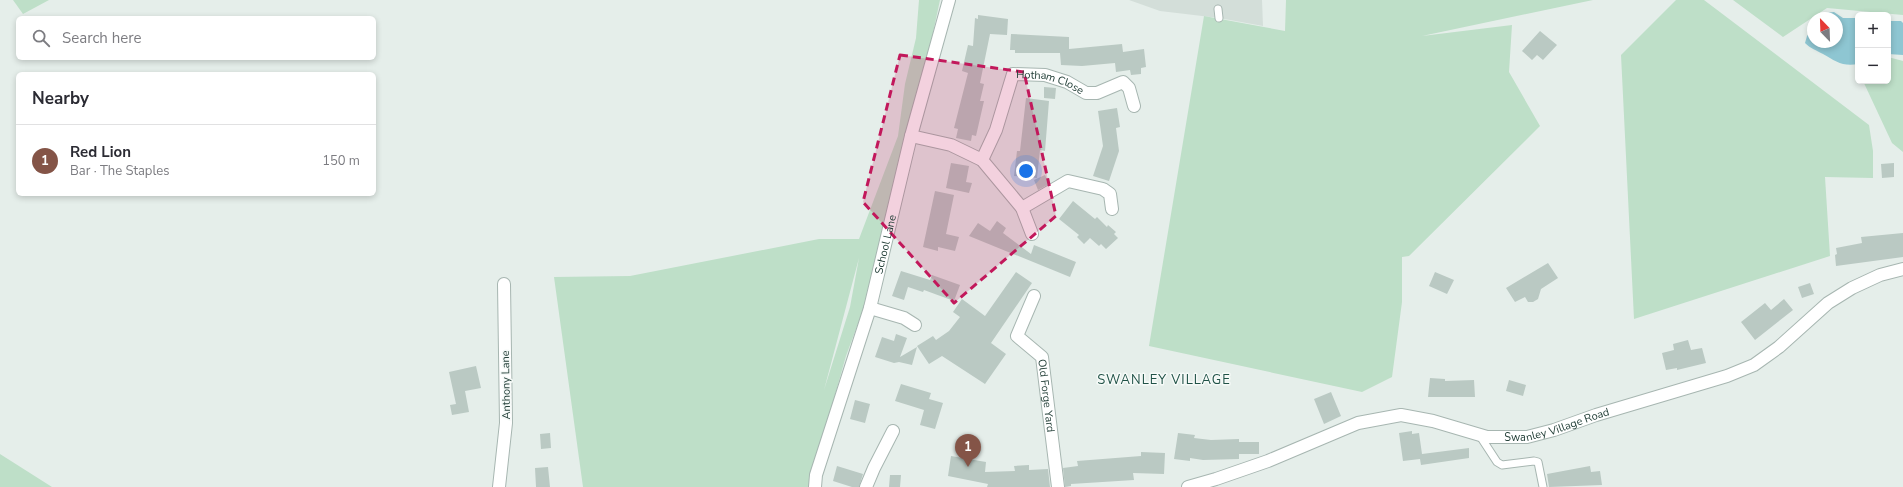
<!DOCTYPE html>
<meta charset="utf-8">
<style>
:root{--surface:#fff;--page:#f7f7f7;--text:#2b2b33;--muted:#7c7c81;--line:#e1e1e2;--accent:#845447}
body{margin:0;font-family:"Nunito Sans",sans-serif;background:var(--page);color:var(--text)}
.controls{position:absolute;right:12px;top:12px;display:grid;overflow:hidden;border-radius:6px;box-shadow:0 2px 6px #0003}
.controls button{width:36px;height:36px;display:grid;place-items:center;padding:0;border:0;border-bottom:1px solid var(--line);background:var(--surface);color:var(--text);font:20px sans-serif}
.compass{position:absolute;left:1807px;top:12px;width:36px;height:36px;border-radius:50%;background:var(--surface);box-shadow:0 2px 6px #0003;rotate:337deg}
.you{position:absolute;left:1026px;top:171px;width:14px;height:14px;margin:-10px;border:3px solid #fff;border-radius:50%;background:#1a73e8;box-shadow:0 0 0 6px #1a73e833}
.badge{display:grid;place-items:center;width:26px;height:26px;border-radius:50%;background:var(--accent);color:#fff;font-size:13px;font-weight:700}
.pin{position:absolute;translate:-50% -33px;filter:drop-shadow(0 1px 2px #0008)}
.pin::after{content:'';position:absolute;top:21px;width:14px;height:12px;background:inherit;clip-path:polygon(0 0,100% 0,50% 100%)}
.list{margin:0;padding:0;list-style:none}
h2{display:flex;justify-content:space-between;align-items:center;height:52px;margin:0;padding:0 16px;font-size:17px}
h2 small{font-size:13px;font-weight:400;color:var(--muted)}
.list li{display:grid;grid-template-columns:26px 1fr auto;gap:12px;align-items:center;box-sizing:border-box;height:72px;padding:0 16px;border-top:1px solid var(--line)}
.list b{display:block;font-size:15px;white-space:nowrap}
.list p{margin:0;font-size:13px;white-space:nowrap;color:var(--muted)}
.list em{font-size:13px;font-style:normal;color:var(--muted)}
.icon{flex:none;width:22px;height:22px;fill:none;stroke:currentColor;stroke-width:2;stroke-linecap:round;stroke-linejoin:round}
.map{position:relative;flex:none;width:1903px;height:487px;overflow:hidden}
.search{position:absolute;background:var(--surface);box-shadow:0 2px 6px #0003;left:16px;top:16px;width:360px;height:44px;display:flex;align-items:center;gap:10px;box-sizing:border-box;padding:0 14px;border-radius:6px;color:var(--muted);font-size:15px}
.panel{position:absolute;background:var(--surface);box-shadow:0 2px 6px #0003;left:16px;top:72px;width:360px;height:124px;border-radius:6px}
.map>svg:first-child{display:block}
.built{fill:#d3ded9}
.green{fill:#bedfc8;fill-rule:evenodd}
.water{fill:#8ec6d2}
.building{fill:#bac9c3}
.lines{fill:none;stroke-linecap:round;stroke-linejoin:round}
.service-casing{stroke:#a7b6b1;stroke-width:9}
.minor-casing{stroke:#a7b6b1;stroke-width:14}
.tertiary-casing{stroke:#a7b6b1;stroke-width:14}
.service{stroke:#fff;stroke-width:7}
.minor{stroke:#fff;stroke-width:12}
.tertiary{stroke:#fff;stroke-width:12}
.marked{fill:#c2185b;fill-opacity:0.2;stroke:#c2185b;stroke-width:3;stroke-dasharray:8 5;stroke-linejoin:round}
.labels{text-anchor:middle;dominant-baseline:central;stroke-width:3;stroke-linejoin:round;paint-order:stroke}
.street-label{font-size:11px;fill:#244039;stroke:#f6faf8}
.quarter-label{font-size:13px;letter-spacing:1px;fill:#205247;stroke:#f6faf8}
</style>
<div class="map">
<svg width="1903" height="487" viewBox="0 0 1903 487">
<rect width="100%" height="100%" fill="#e5eeea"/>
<!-- built -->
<path class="built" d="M 1129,0 L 1262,0 L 1263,26 L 1219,18 L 1160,11 Z"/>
<!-- green -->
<path class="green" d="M 13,0 L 49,0 L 23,14 Z
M 919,0 L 940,0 L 911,136 L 867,299 L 846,356 L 809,487 L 583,487 L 554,277 L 630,276 L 819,239 L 859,239 L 898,136 L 905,84 L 916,38 ZM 859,258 L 850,307 L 824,390 Z
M 1286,0 L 1593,0 L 1422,36 L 1512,25 L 1509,72 L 1540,126 L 1409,256 L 1402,257 L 1402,302 L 1392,377 L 1362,392 L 1149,346 L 1204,16 L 1285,31 Z
M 1676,0 L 1704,0 L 1869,125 L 1873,151 L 1873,178 L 1825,177 L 1830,256 L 1634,319 L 1621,55 Z
M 1733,0 L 1903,0 L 1903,15 L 1827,8 L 1783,37 Z
M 1888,57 L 1903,61 L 1903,152 L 1892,143 L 1863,81 L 1888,81 Z
M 0,454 L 52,487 L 0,487 Z"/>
<!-- water -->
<path class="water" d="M 1834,12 L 1843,18 L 1858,18 L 1858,64 C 1843,67 1835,61 1823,54 C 1816,50 1811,49 1805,43 L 1807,36 L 1813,29 L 1813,42 L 1837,42 L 1837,18 L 1821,18 L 1825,13 Z
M 1888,21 L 1901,21 L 1903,23 L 1903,55 L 1888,54 Z"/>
<!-- building -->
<path class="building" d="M 978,15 L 1008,19 L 1007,35 L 990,34 L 980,83 L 984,84 L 980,101 L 984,101 L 976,136 L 972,135 L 971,141 L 956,138 L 958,129 L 954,128 L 968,73 L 962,71 L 968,45 L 973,46 L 975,18 L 978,19 Z
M 1540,31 L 1557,45 L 1543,60 L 1537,55 L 1532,60 L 1522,51 Z
M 1011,34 L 1069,37 L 1069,49 L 1122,44 L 1123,52 L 1144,49 L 1146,67 L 1141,68 L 1141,74 L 1131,75 L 1130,70 L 1116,72 L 1115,63 L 1082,66 L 1061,65 L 1060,53 L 1015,53 L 1015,50 L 1010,50 Z
M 1044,87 L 1056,88 L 1055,99 L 1044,98 Z
M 1026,98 L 1049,101 L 1045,151 L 1040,150 L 1037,178 L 1014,176 L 1017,151 L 1020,151 Z
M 1117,108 L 1120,127 L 1116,128 L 1119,151 L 1109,181 L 1093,176 L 1103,146 L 1098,111 Z
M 951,163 L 969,166 L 966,182 L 972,183 L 969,193 L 946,188 Z
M 1894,163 L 1894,177 L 1882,178 L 1881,164 Z
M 1045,175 L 1049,184 L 1038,190 L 1034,180 Z
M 935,191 L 954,195 L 946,234 L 959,237 L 955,251 L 938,247 L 938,251 L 923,247 Z
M 1073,201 L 1095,219 L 1097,217 L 1107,227 L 1108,225 L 1116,232 L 1114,234 L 1118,238 L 1106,249 L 1101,244 L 1099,246 L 1090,238 L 1084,244 L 1077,237 L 1079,235 L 1059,219 Z
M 997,221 L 1006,228 L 1003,233 L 1031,254 L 1034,245 L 1076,262 L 1070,277 L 969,236 L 978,223 L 990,231 Z
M 1903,233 L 1903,257 L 1836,266 L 1835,255 L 1837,254 L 1836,248 L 1862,243 L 1861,237 Z
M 1548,263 L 1558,278 L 1541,289 L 1538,299 L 1533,302 L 1528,302 L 1525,297 L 1515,302 L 1506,288 Z
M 901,271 L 930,280 L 932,275 L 960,285 L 954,301 L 924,290 L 923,292 L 908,287 L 904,300 L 892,296 Z
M 1016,272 L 1032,283 L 991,343 L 1006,354 L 985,384 L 942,356 L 929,364 L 917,346 L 933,336 L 936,340 L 949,331 L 960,317 L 953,312 L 962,299 L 985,316 Z
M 1435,272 L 1454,280 L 1447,294 L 1429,286 Z
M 1810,283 L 1814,294 L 1802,298 L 1798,287 Z
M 1784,299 L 1793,310 L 1755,340 L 1741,322 L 1765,303 L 1771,310 Z
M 896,334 L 907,338 L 900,357 L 917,347 L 912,365 L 899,362 L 894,363 L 875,357 L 882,337 L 894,341 Z
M 1688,340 L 1691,350 L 1702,348 L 1706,363 L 1677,370 L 1677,368 L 1666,370 L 1662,353 L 1674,350 L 1673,344 Z
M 476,366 L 481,388 L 465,391 L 469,412 L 452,415 L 450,405 L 456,404 L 449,372 Z
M 1430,378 L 1445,379 L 1445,381 L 1474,380 L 1475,397 L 1428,397 Z
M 1509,380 L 1526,385 L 1523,396 L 1506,391 Z
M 901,384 L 931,393 L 929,399 L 943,403 L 935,429 L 920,425 L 924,410 L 895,401 Z
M 1331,392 L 1341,416 L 1324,424 L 1314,399 Z
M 855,400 L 870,404 L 865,423 L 850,419 Z
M 1412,431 L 1412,434 L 1419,433 L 1422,454 L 1469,448 L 1469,458 L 1421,465 L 1420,459 L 1403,461 L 1399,433 Z
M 550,433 L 551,448 L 541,449 L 540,434 Z
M 1178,433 L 1195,435 L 1194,438 L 1211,440 L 1239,439 L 1239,442 L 1259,442 L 1259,454 L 1239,454 L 1239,459 L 1203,460 L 1190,458 L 1190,461 L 1174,459 Z
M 1141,452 L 1165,453 L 1164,474 L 1133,473 L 1134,480 L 1071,484 L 1071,486 L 1065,487 L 1063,468 L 1078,466 L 1077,461 L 1141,456 Z
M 951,456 L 986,462 L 985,472 L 1015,471 L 1014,466 L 1029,465 L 1029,470 L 1048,469 L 1050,487 L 987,487 L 988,484 L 948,476 Z
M 837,466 L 863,474 L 859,487 L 852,487 L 833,481 Z
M 1590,466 L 1591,472 L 1600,471 L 1602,485 L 1549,487 L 1547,474 Z
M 548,467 L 550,487 L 536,487 L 535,468 Z
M 890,475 L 901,475 L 900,487 L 889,487 Z"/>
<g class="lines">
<!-- service casing -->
<g class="service-casing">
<path id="service" d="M 1218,9 L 1219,18
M 1480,436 L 1497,462 L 1502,465 L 1534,461 L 1538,462 L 1543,487"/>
</g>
<!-- minor casing -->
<g class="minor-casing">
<g id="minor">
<path d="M 911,136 L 951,145 L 982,160 L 1022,208 L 1032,234"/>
<path id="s1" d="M 982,160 L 996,130 L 1013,74 L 1045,75 L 1067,82 L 1086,93 L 1097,93 L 1123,82 L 1129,88 L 1134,106"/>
<path d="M 1022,208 L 1068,181 L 1103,189 L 1110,194 L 1112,209"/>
<path id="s2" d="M 1034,296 L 1017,336 L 1042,357 L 1058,487"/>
<path d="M 870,308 L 904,318 L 915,325"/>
<path d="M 499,487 L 506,423 L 504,284"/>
<path id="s3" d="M 815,487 L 816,475 L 870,308 L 911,136 L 949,0"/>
<path d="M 866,487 L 874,468 L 893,431"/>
</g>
</g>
<!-- tertiary casing -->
<g class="tertiary-casing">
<g id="tertiary">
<path id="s4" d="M 1188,487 L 1216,479 L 1268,461 L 1358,423 L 1401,415 L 1433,421 L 1487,437 L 1527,437 L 1554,430 L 1596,415 L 1727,376 L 1754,365 L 1779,347 L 1828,303 L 1852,288 L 1880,275 L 1903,269"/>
</g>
</g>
<!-- service -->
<use href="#service" class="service"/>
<!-- minor -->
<use href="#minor" class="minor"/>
<!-- tertiary -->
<use href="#tertiary" class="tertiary"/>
</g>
<!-- marked area -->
<path class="marked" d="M 900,55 L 1024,72 L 1056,216 L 954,303 L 863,202 Z"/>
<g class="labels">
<!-- street labels -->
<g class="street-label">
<text stroke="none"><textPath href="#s1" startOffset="130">Hotham Close</textPath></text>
<text stroke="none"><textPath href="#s3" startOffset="253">School Lane</textPath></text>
<text transform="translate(506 385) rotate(-91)">Anthony Lane</text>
<text stroke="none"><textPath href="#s2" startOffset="115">Old Forge Yard</textPath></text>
<text stroke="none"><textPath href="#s4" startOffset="386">Swanley Village Road</textPath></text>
</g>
<!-- quarter labels -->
<g class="quarter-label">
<text x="1164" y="380">SWANLEY VILLAGE</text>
</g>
</g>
</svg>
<div class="controls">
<button>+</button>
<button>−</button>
</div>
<svg class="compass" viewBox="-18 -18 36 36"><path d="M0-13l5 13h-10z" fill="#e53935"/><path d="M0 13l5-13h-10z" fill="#7c7c81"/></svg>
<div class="you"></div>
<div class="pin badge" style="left:968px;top:467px">1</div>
<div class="search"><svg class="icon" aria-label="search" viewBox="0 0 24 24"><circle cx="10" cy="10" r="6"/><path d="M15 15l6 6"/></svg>Search here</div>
<section class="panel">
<h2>Nearby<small></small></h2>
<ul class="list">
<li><span class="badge">1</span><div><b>Red Lion</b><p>Bar · The Staples</p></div><em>150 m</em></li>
</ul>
</section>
</div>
